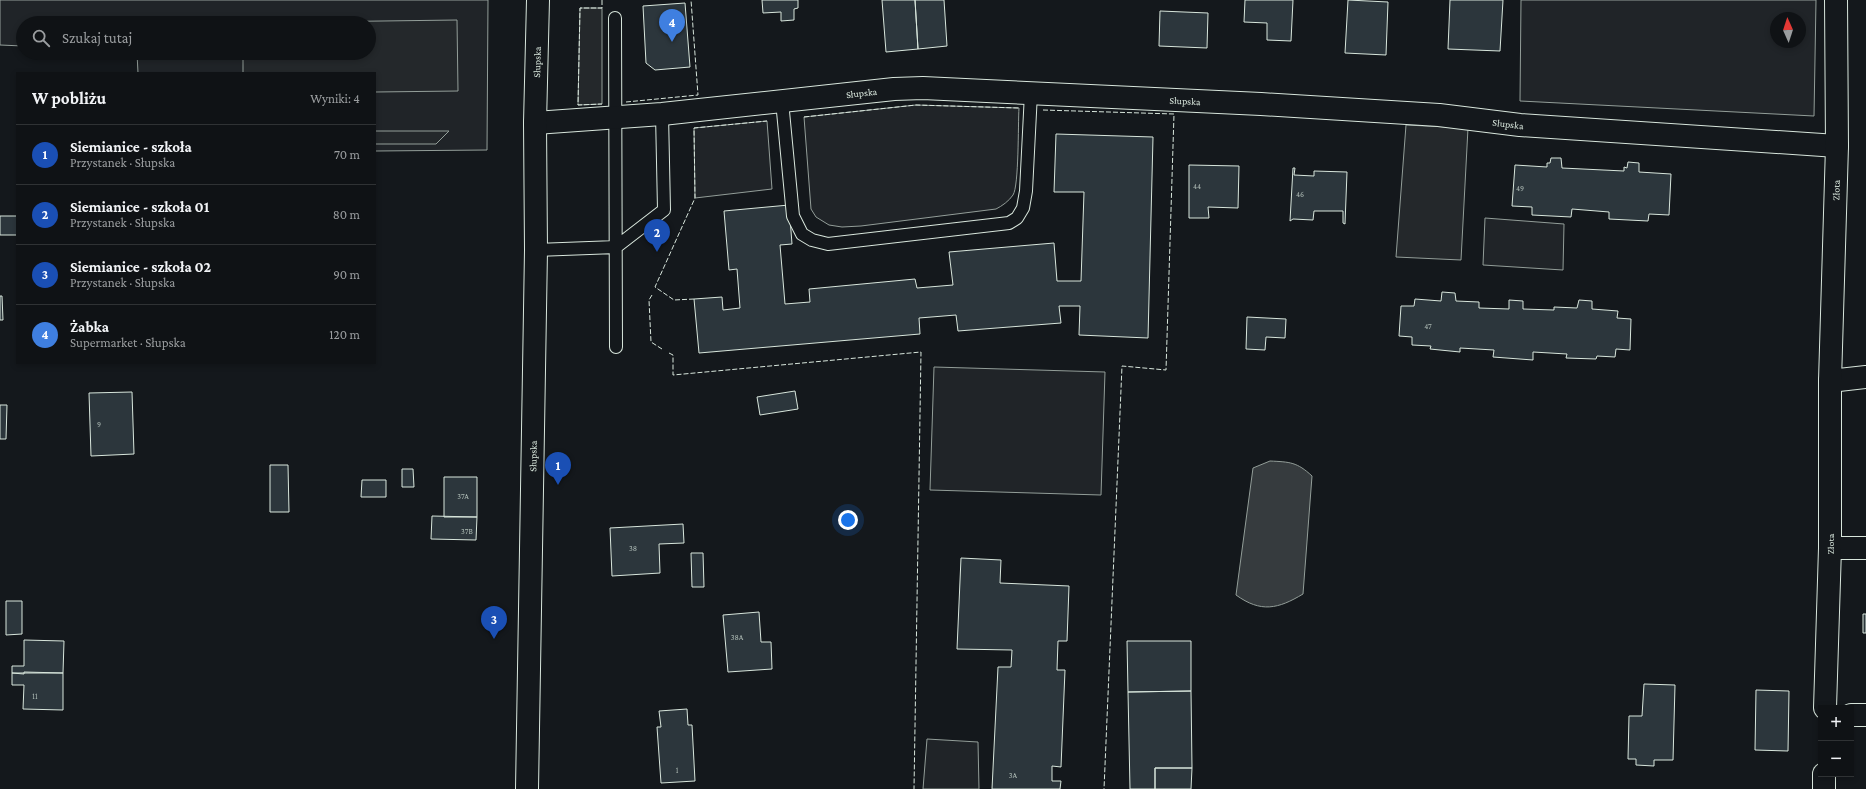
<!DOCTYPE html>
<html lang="pl">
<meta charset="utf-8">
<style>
:root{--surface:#0f1215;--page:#181b1e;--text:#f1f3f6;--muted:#9b9ea0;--line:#2f3234;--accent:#0f766e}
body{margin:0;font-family:"Crimson Pro",serif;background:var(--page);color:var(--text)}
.controls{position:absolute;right:12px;bottom:12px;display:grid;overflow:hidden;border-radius:0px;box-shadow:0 2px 6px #0003}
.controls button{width:36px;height:36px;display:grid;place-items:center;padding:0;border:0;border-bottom:1px solid var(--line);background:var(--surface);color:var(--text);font:20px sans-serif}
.compass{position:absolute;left:1770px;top:12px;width:36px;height:36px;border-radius:50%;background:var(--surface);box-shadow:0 2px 6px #0003;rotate:357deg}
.you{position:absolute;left:848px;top:520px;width:14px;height:14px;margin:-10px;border:3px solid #fff;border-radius:50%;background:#1a73e8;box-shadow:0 0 0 6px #1a73e833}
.badge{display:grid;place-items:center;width:26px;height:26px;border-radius:50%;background:var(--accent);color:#fff;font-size:13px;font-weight:700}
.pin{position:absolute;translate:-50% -33px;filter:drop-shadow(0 1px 2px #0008)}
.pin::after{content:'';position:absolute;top:21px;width:14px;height:12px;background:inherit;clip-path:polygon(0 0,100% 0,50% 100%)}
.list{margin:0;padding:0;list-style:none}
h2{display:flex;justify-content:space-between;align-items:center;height:52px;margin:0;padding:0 16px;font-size:17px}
h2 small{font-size:13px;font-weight:400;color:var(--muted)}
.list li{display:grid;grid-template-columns:26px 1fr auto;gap:12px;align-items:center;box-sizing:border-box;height:60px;padding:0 16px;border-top:1px solid var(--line)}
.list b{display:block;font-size:15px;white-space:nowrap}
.list p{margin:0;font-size:13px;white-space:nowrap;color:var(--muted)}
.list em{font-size:13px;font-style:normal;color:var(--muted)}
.icon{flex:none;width:22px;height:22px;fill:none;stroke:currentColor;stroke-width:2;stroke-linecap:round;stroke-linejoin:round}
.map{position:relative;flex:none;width:1866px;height:789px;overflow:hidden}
.search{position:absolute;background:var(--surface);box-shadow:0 2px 6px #0003;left:16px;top:16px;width:360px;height:44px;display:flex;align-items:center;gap:10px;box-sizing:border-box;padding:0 14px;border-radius:22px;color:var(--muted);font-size:15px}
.panel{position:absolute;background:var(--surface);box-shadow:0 2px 6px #0003;left:16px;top:72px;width:360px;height:292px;border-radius:0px}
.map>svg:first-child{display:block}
.green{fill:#202428;stroke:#939e99;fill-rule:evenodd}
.parking{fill:#24282b;stroke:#939e99}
.water{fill:#363b3e;stroke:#939e99}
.building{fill:#2c363c;stroke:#d8e6dc}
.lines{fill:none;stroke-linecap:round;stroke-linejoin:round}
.lane-casing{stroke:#d8e6dc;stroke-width:14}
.street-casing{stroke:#d8e6dc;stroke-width:24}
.secondary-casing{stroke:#d8e6dc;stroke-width:24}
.lane{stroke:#14181c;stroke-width:12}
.street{stroke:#14181c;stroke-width:22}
.secondary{stroke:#14181c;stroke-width:22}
.fence{stroke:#d8e6dc;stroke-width:1;stroke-dasharray:5 2;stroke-linecap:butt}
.labels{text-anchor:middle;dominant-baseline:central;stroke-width:3;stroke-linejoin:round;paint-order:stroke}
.number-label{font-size:8px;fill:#adbab4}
.street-label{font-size:10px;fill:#d8e6dc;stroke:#14181c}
</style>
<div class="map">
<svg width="1866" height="789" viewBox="0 0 1866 789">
<rect width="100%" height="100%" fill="#14181c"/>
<!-- green -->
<path class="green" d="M 0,0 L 488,0 L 487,150 L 375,151 L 375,73 L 138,73 L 137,53 L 369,53 L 369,23 L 23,23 L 23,46 L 0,45 Z
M 1521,0 L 1816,0 L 1814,116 L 1520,101 ZM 1776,18 L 1800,18 L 1800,42 L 1776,42 Z
M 916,105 L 1019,108 C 1018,124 1019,186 1013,195 C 1009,201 1002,206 996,209 L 861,226 L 842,227 L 829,225 L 816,217 L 811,209 L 804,117 Z
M 767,121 L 772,189 L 695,198 L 694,128 Z
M 1485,218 L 1564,224 L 1563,270 L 1483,265 Z
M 934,367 L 1105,372 L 1101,495 L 930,490 Z
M 927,739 L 978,742 L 979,789 L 923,789 Z"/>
<!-- parking -->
<path class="parking" d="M 580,8 L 602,8 L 602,104 L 578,105 Z
M 457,20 L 458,91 L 375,92 L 375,73 L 243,73 L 243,53 L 369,53 L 369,23 L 306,22 Z
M 1406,125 L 1468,128 L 1461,260 L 1396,257 Z
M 375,131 L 449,131 L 436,144 L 375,144 Z"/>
<!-- water -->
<path class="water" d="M 1270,461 C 1290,462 1297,462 1312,476 L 1303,594 C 1278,609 1261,613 1236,595 L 1253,468 Z"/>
<!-- building -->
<path class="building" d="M 762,0 L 798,0 L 798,8 L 794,9 L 794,20 L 781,21 L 781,12 L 763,13 Z
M 882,0 L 915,0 L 918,49 L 886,52 Z
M 915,0 L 944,0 L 947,46 L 918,49 Z
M 1245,0 L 1293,0 L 1291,41 L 1267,40 L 1267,23 L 1244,22 Z
M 1348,0 L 1388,2 L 1386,55 L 1345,53 Z
M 1450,0 L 1503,0 L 1500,51 L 1448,49 Z
M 685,3 L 690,67 L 655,70 L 646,63 L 643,6 Z
M 1160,11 L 1208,13 L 1207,48 L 1159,46 Z
M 1056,134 L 1153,137 L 1148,338 L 1079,335 L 1080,306 L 1059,306 L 1061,323 L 958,331 L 956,315 L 919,318 L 920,334 L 699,353 L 694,299 L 722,297 L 723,310 L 740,308 L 737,269 L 729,270 L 724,211 L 789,205 L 792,244 L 780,245 L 785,304 L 810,302 L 809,289 L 915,279 L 917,288 L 953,285 L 949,252 L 1054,243 L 1057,281 L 1081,281 L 1084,192 L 1054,192 Z
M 1551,158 L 1561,158 L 1562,168 L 1624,171 L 1624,167 L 1627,168 L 1628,162 L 1639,163 L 1639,172 L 1671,174 L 1669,215 L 1649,214 L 1648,221 L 1609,219 L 1609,212 L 1572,209 L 1571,217 L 1532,215 L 1532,207 L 1512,206 L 1515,165 L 1547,167 L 1547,163 L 1550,163 Z
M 1189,165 L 1239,166 L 1238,208 L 1208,207 L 1209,218 L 1189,218 Z
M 1293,168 L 1295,168 L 1294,175 L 1314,176 L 1314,171 L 1347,172 L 1345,224 L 1343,223 L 1343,211 L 1314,211 L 1313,220 L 1293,219 L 1290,221 Z
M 0,216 L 17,216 L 17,235 L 0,235 Z
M 1442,292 L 1455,293 L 1456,301 L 1479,302 L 1479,308 L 1509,309 L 1509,300 L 1523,301 L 1523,309 L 1554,310 L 1554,307 L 1577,308 L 1579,300 L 1592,301 L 1592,309 L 1618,311 L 1617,318 L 1631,319 L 1630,350 L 1616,349 L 1615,357 L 1597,356 L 1596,359 L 1566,358 L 1567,354 L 1533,352 L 1533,360 L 1493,357 L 1494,350 L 1460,348 L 1460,352 L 1430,349 L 1431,346 L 1412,345 L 1412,337 L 1399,336 L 1401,306 L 1414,306 L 1415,299 L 1441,301 Z
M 0,296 L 2,296 L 3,320 L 0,320 Z
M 1247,317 L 1286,319 L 1285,338 L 1266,337 L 1265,350 L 1246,349 Z
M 795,391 L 798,409 L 760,415 L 757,397 Z
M 132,392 L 134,454 L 91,456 L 89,393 Z
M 0,405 L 7,405 L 6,439 L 0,439 Z
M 270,465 L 288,465 L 289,512 L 270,512 Z
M 402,469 L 413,469 L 414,487 L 402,487 Z
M 444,477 L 477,477 L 477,517 L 444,517 Z
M 362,480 L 386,480 L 386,497 L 361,497 Z
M 432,516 L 477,517 L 476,540 L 431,539 Z
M 683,524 L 684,543 L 659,544 L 660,573 L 612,576 L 610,528 Z
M 691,553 L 703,553 L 704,587 L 692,587 Z
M 961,558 L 1001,560 L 1000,583 L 1069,586 L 1067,641 L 1058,641 L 1057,670 L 1065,670 L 1061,767 L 1052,766 L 1052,781 L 1061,781 L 1060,789 L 992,789 L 998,667 L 1011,667 L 1012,650 L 957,649 Z
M 6,601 L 22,601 L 22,634 L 6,635 Z
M 759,612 L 761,642 L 771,642 L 772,669 L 728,672 L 723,615 Z
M 1863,614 L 1866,614 L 1866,633 L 1863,633 Z
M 24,640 L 64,641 L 63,673 L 12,673 L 12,666 L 24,666 Z
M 1127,641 L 1191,641 L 1191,691 L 1128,692 Z
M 24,672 L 63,673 L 63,710 L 23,709 L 24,685 L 12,685 L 12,673 L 24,674 Z
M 1644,684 L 1675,685 L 1673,760 L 1654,760 L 1654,766 L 1636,765 L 1636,759 L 1628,759 L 1629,716 L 1642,716 Z
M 1756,690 L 1789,691 L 1788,751 L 1755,750 Z
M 1191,691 L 1192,768 L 1155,768 L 1155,789 L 1130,789 L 1128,692 Z
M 687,709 L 688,725 L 692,725 L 695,781 L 661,783 L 657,727 L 661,727 L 659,711 Z
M 1155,768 L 1192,768 L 1191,789 L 1155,789 Z"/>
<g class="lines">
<!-- lane casing -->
<g class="lane-casing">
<path id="lane" d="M 615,18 L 616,347
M 782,101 L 793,216 L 802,234 L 812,240 L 828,244 L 1009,223 L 1017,218 L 1023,208 L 1026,191 L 1031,93
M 536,250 L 616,247 L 664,210 L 662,114"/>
</g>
<!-- street casing -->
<g class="street-casing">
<g id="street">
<path id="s1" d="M 535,123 L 662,114 L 894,89 L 923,88 L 1261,104 L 1439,115 L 1520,125 L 1837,146"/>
<path d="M 1830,381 L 1866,377"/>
<path d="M 1830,548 L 1866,548"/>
<path id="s2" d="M 1825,708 L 1830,548 L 1830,381 L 1837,146 L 1836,0"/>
<path d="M 1851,715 L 1866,715"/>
<path d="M 1824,789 L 1824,774"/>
</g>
</g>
<!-- secondary casing -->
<g class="secondary-casing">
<g id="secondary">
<path id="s3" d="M 527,789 L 536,250 L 535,123 L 538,0"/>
</g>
</g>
<!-- lane -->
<use href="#lane" class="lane"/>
<!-- street -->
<use href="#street" class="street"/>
<!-- secondary -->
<use href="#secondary" class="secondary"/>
<!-- fence -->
<path class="fence" d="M 602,0 L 602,8 L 580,8 L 578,105 L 602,104
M 626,102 L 698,95 L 691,0
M 1043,110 L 1174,114 L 1166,370 L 1122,366 L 1104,789
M 804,117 L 916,105 L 1019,108
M 652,295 L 649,300 L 651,342 L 662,349
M 694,299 L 674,300 L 655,287 L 695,198 L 694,128 L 767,121
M 669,353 L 673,355 L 673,375 L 921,352 L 914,789"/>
</g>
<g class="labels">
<!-- number labels -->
<g class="number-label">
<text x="1197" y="186">44</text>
<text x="1520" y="188">49</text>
<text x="1300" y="194">46</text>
<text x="1428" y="326">47</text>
<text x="99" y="424">9</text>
<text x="463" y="496">37A</text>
<text x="467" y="531">37B</text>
<text x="633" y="548">38</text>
<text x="737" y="637">38A</text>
<text x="35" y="696">11</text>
<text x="677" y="770">1</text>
<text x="1013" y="775">3A</text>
</g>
<!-- street labels -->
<g class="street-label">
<text stroke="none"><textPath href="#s3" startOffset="727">Słupska</textPath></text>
<text stroke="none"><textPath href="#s1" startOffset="328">Słupska</textPath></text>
<text stroke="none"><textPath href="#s1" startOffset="652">Słupska</textPath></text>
<text stroke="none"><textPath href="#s1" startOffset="976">Słupska</textPath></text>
<text stroke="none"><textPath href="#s2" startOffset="518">Złota</textPath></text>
<text stroke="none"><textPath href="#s3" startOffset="333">Słupska</textPath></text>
<text stroke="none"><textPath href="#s2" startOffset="164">Złota</textPath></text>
</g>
</g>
</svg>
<div class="controls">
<button>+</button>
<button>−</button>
</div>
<svg class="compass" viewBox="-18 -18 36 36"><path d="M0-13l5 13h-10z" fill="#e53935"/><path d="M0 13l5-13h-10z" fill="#9b9ea0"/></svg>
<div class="you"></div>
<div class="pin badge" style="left:558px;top:485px;background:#1a4fb4">1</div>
<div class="pin badge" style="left:657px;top:252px;background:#1a4fb4">2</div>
<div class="pin badge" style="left:494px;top:639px;background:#1a4fb4">3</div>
<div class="pin badge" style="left:672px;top:42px;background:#3f7fe0">4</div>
<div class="search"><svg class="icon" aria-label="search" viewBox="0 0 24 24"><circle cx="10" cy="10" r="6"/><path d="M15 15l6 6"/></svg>Szukaj tutaj</div>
<section class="panel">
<h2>W pobliżu<small>Wyniki: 4</small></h2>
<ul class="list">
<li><span class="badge" style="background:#1a4fb4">1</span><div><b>Siemianice - szkoła</b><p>Przystanek · Słupska</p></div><em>70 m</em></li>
<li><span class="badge" style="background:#1a4fb4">2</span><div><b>Siemianice - szkoła 01</b><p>Przystanek · Słupska</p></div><em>80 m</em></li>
<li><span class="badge" style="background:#1a4fb4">3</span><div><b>Siemianice - szkoła 02</b><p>Przystanek · Słupska</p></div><em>90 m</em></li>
<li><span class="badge" style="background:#3f7fe0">4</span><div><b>Żabka</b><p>Supermarket · Słupska</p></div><em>120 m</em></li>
</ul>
</section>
</div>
